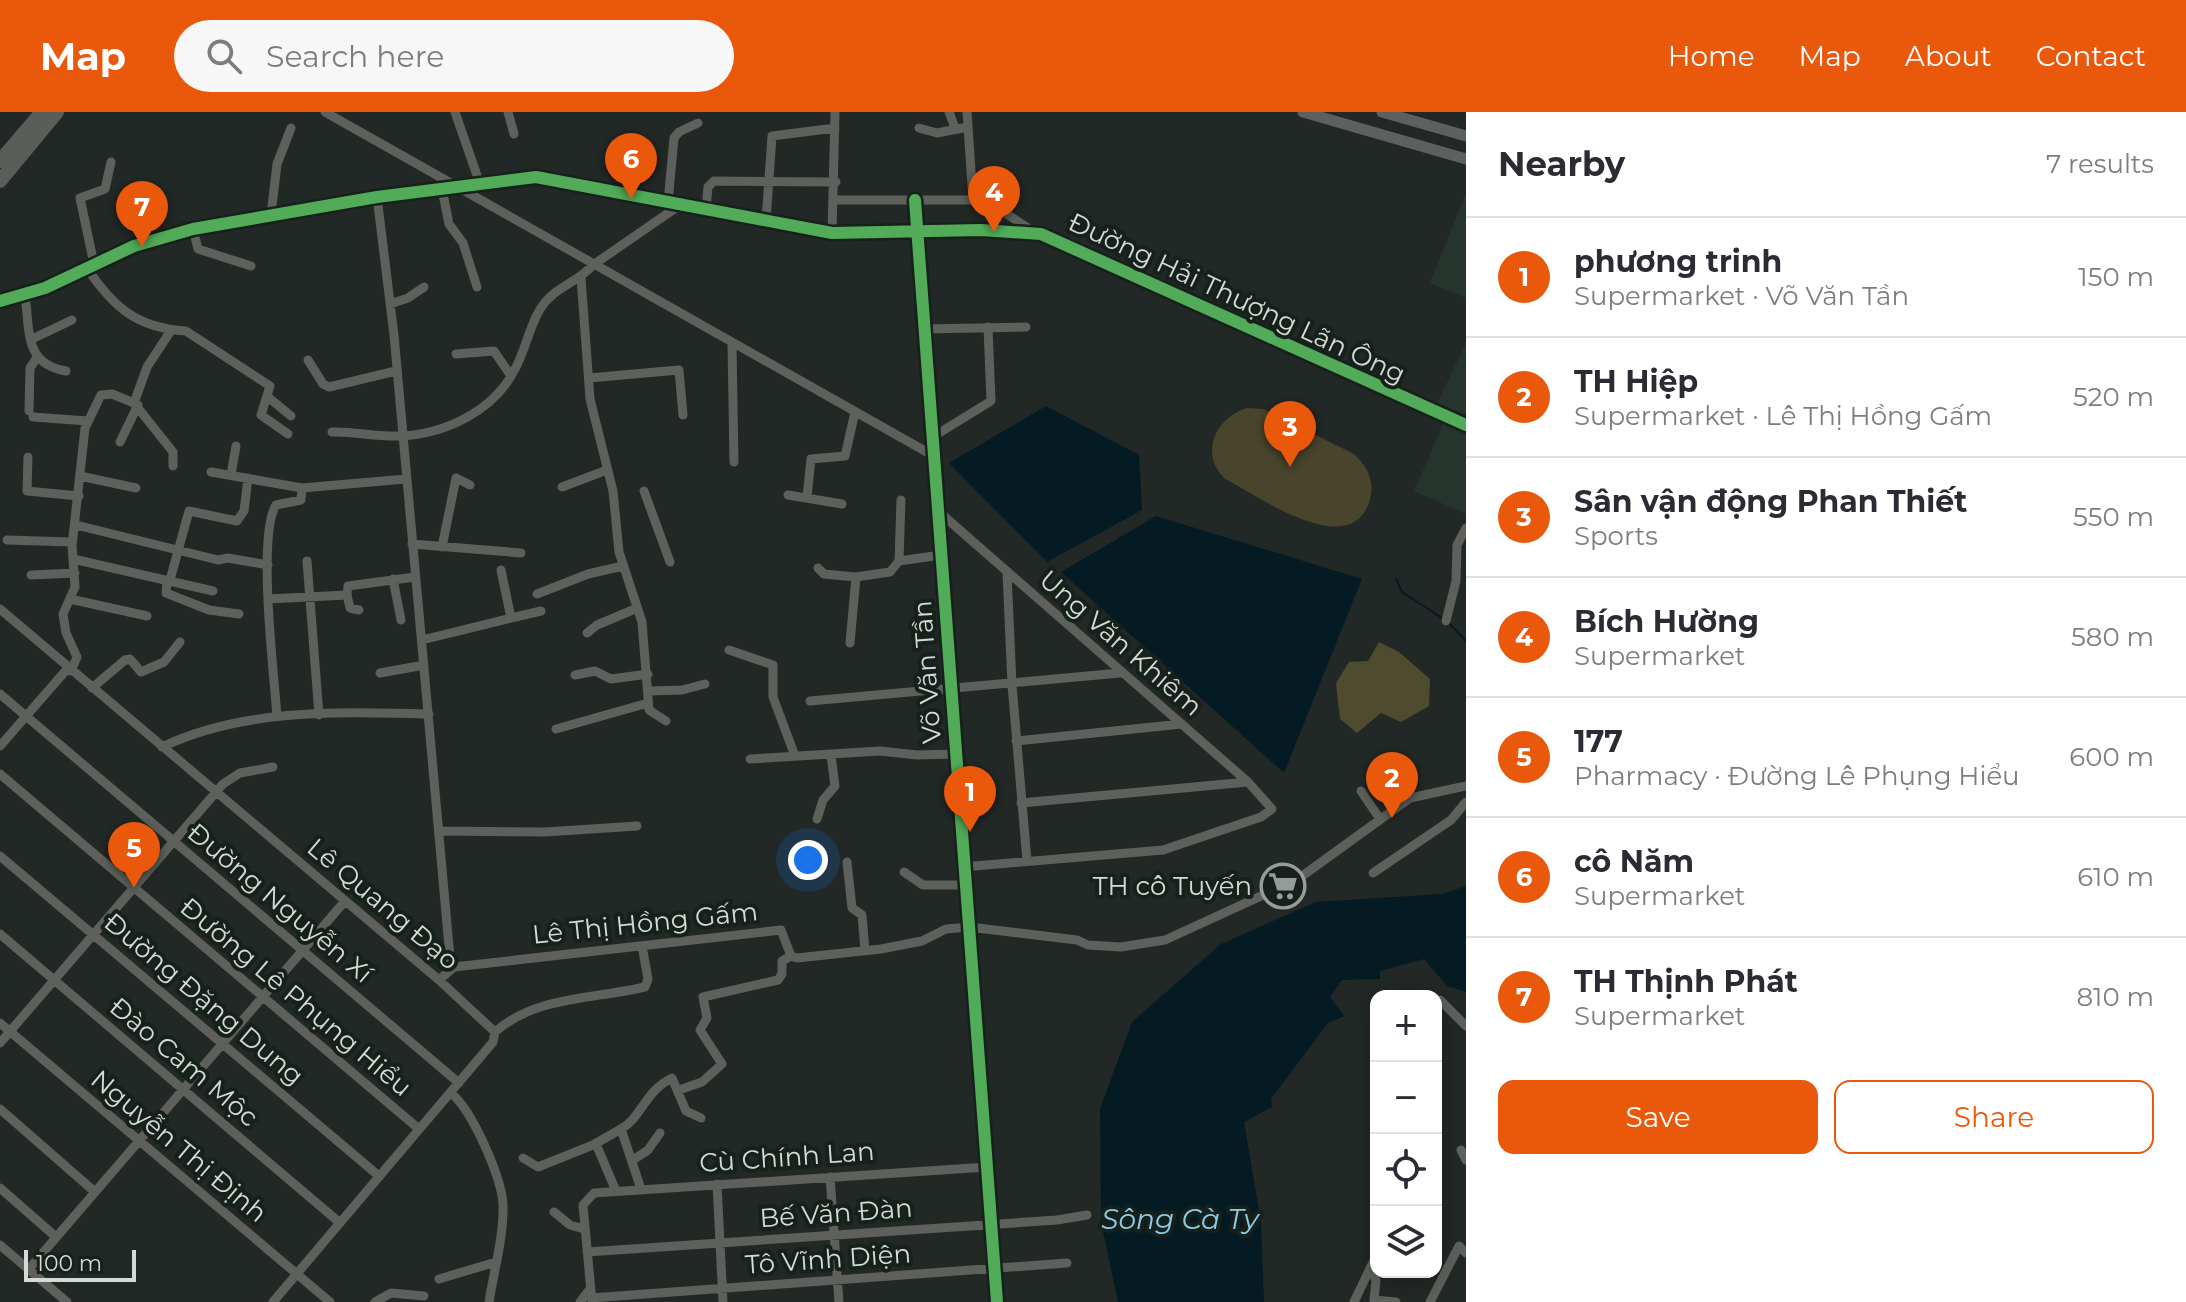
<!DOCTYPE html>
<meta charset="utf-8">
<style>
:root{--surface:#fff;--page:#f7f7f7;--text:#2b2b33;--muted:#7c7c81;--line:#e1e1e2;--accent:#ea580c}
body{margin:0;font-family:Montserrat,sans-serif;background:var(--page);color:var(--text)}
.controls{position:absolute;right:24px;bottom:24px;display:grid;overflow:hidden;border-radius:16px;box-shadow:0 4px 20px #0003}
.controls button{width:72px;height:72px;display:grid;place-items:center;padding:0;border:0;border-bottom:2px solid var(--line);background:var(--surface);color:var(--text);font:40px sans-serif}
.scale{position:absolute;left:24px;bottom:20px;width:112px;box-sizing:border-box;padding-left:8px;border:4px solid #d4dbd7;border-top:0;font-size:22px;line-height:28px;white-space:nowrap;color:#d4dbd7;-webkit-text-stroke:6px #17211c;paint-order:stroke}
.you{position:absolute;left:808px;top:748px;width:28px;height:28px;margin:-20px;border:6px solid #fff;border-radius:50%;background:#1a73e8;box-shadow:0 0 0 12px #1a73e833}
.badge{display:grid;place-items:center;width:52px;height:52px;border-radius:50%;background:var(--accent);color:#fff;font-size:26px;font-weight:700}
.pin{position:absolute;translate:-50% -66px;filter:drop-shadow(0 2px 4px #0008)}
.pin::after{content:'';position:absolute;top:42px;width:28px;height:24px;background:inherit;clip-path:polygon(0 0,100% 0,50% 100%)}
.list{margin:0;padding:0;list-style:none}
h2{display:flex;justify-content:space-between;align-items:center;height:104px;margin:0;padding:0 32px;font-size:34px}
h2 small{font-size:26px;font-weight:400;color:var(--muted)}
.list li{display:grid;grid-template-columns:52px 1fr auto;gap:24px;align-items:center;box-sizing:border-box;height:120px;padding:0 32px;border-top:2px solid var(--line)}
.list b{display:block;font-size:30px;white-space:nowrap}
.list p{margin:0;font-size:26px;white-space:nowrap;color:var(--muted)}
.list em{font-size:26px;font-style:normal;color:var(--muted)}
.actions{display:flex;gap:16px;padding:24px 32px}
.actions a{flex:1;padding:18px 0;border:2px solid var(--accent);border-radius:16px;text-align:center;font-size:28px;color:var(--accent)}
.actions .main{background:var(--accent);color:#fff}
.icon{flex:none;width:44px;height:44px;fill:none;stroke:currentColor;stroke-width:2;stroke-linecap:round;stroke-linejoin:round}
.map{position:relative;flex:none;width:1466px;height:1190px;overflow:hidden}
header{display:flex;align-items:center;gap:48px;box-sizing:border-box;height:112px;padding:0 40px;background:var(--accent);color:#fff}
header strong{font-size:38px}
nav{display:flex;gap:44px;margin-inline-start:auto;font-size:28px}
.search{width:560px;height:72px;background:var(--page);display:flex;align-items:center;gap:20px;box-sizing:border-box;padding:0 28px;border-radius:44px;color:var(--muted);font-size:30px}
main{display:flex}
aside{flex:1;background:var(--surface)}
.map>svg:first-child{display:block}
.built{fill:#25342d}
.green{fill:#48452c}
.forest{fill:#4f4b2f}
.water{fill:#041b24}
.lines{fill:none;stroke-linecap:round;stroke-linejoin:round}
.stream{stroke:#041b24;stroke-width:2}
.minor{stroke:#5d605b;stroke-width:9}
.major{stroke:#5d605c;stroke-width:11}
.highway{stroke:#595e58;stroke-width:14}
.cycleway-casing{stroke:#17211c;stroke-width:17}
.cycleway{stroke:#51ab58;stroke-width:12}
.labels{text-anchor:middle;dominant-baseline:central;stroke-width:8;stroke-linejoin:round;paint-order:stroke}
.street-label{font-size:26px;fill:#d4dbd7;stroke:#17211c}
.poi-label{font-size:26px;fill:#d4dbd7;stroke:#17211c;text-anchor:end}
.water-label{font-size:28px;font-style:italic;fill:#8ccdea;stroke:#17211c}
</style>
<header>
<strong>Map</strong>
<div class="search"><svg class="icon" aria-label="search" viewBox="0 0 24 24"><circle cx="10" cy="10" r="6"/><path d="M15 15l6 6"/></svg>Search here</div>
<nav><a>Home</a><a>Map</a><a>About</a><a>Contact</a></nav>
</header>
<main>
<div class="map">
<svg width="1466" height="1190" viewBox="0 0 1466 1190">
<rect width="100%" height="100%" fill="#222825"/>
<!-- built -->
<path class="built" d="M 1466,80 L 1466,186 L 1430,171 Z
M 1466,231 L 1466,303 L 1437,291 Z
M 1443,312 L 1466,322 L 1466,402 L 1414,379 Z"/>
<!-- green -->
<path class="green" d="M 1247,296 L 1263,297 L 1354,342 C 1367,354 1375,369 1370,387 C 1352,452 1259,384 1225,367 C 1199,342 1215,306 1247,296 Z"/>
<!-- forest -->
<path class="forest" d="M 1379,530 L 1399,540 L 1430,567 L 1429,594 L 1401,610 L 1381,601 L 1357,621 L 1340,607 L 1336,571 L 1349,550 L 1368,549 Z"/>
<!-- water -->
<path class="water" d="M 1046,294 L 1139,343 L 1142,398 L 1047,450 L 949,351 Z
M 1156,404 L 1362,467 L 1284,661 L 1061,460 Z
M 1466,774 L 1466,880 L 1447,874 L 1424,847 L 1380,859 L 1380,867 L 1342,868 L 1330,885 L 1344,904 L 1328,911 L 1271,987 L 1272,995 L 1244,1010 L 1261,1110 L 1264,1190 L 1118,1190 L 1101,1110 L 1100,997 L 1132,910 L 1221,832 L 1316,790 L 1442,782 Z"/>
<g class="lines">
<!-- stream -->
<path class="stream" d="M 1396,467 L 1402,480 L 1442,506
M 1450,512 L 1466,529"/>
<!-- minor -->
<path class="minor" d="M 325,0 L 932,343
M 455,0 L 480,72
M 508,0 L 514,22
M 949,0 L 955,16
M 967,0 L 973,88
M 919,16 L 937,21 L 968,15
M 442,77 L 449,112 L 463,131 L 477,175
M 377,85 L 394,223 L 451,857
M 835,88 L 973,88 L 996,95 L 1031,118
M 915,88 L 997,1190
M 668,90 L 674,26 L 679,20 L 698,11
M 706,97 L 708,75 L 714,69 L 836,70
M 271,103 L 277,52 L 291,16
M 766,109 L 772,24 L 835,16
M 193,117 L 198,137 L 251,154
M 832,121 L 835,0
M 94,152 L 80,86 L 105,77 L 111,50
M 86,155 C 114,196 137,216 186,219 L 270,274 L 261,303 L 288,322
M 581,166 L 590,287 L 613,379 L 619,440 L 642,510 L 649,598 L 666,609
M 25,183 C 30,219 24,252 66,259
M 0,189 L 45,176 L 134,134 L 193,117 L 377,85 L 536,65 L 832,121 L 981,118 L 1041,122 L 1466,313
M 390,192 L 408,186 L 424,175
M 922,217 L 1026,215
M 32,227 L 72,208
M 732,232 L 734,350
M 456,242 L 494,239 L 511,264
M 308,248 L 323,272 L 329,275 L 396,259
M 589,266 L 679,258 L 683,303
M 268,285 L 291,304
M 134,291 L 173,340 L 173,354
M 29,299 L 30,256 L 36,247
M 33,305 L 88,309
M 332,320 C 353,319 376,325 398,324 C 444,323 494,299 515,257 C 527,236 531,203 549,186 C 562,173 580,168 593,153 L 680,93
M 931,326 L 991,289 L 988,215
M 120,330 L 138,293
M 28,345 L 27,379 L 79,384
M 211,360 L 302,376 L 301,388 L 276,393 C 257,423 274,563 277,604
M 231,363 L 236,334
M 80,364 L 136,376
M 562,375 L 607,358
M 302,376 L 406,367
M 644,379 L 670,450
M 788,383 L 842,392
M 807,385 L 811,347 L 845,344 L 855,300
M 939,400 L 1248,670 L 1272,697 L 1261,705 L 1163,738 L 963,755
M 76,413 L 218,448 L 228,446 L 268,453
M 7,428 L 72,430
M 412,432 L 521,441
M 442,435 L 456,366 L 470,373
M 73,447 L 213,479
M 307,449 L 319,603
M 899,449 L 901,388
M 818,456 L 824,462 L 856,465
M 1007,461 L 1012,573 L 1027,749
M 31,463 L 75,461
M 393,467 L 401,508
M 170,468 L 189,399 L 237,409 L 244,399 L 248,366
M 167,469 L 166,481 L 209,498 L 239,502
M 537,482 L 588,462 L 623,454
M 347,483 L 350,496 L 359,498
M 70,487 L 147,504
M 268,487 L 347,483 L 348,474 L 415,465
M 0,497 L 439,868 L 495,920 L 493,930 L 273,1190
M 511,506 L 541,499
M 1446,509 L 1456,469 L 1457,433 L 1466,416
M 587,521 L 597,513 L 635,497
M 422,528 L 511,506 L 501,458
M 850,531 L 856,465 L 890,460 L 899,449 L 941,443
M 729,538 L 773,553 L 773,585 L 795,644
M 71,559 L 77,545 L 66,521 L 63,502 L 75,475 L 72,434 L 85,316 L 101,283 L 112,282 L 134,291 L 147,255 L 170,220
M 380,561 L 424,553
M 575,563 L 595,559 L 611,567 L 648,562
M 92,576 L 125,548 L 130,547 L 141,560 L 164,550 L 180,530
M 648,579 L 682,578 L 705,572
M 0,582 L 459,971
M 810,589 L 1120,561
M 556,617 L 648,591
M 1016,629 L 1182,612
M 0,634 L 68,556
M 162,635 C 244,596 340,600 429,602
M 750,647 L 880,639 L 917,643 L 954,642
M 0,662 L 419,1017
M 1361,679 L 1380,707
M 1021,691 L 1248,670
M 817,707 L 823,688 L 835,674 L 831,643
M 440,719 L 545,720 L 637,714
M 0,744 L 379,1064
M 847,750 L 852,796 L 862,803 L 865,839
M 904,760 L 923,773 L 965,773
M 1373,761 L 1451,708 L 1466,690
M 0,822 L 339,1110
M 439,868 L 454,855 L 781,818 L 791,844 L 797,846 L 881,837 L 922,829 L 946,817 L 969,815 L 1077,828 L 1088,833 L 1121,835 L 1165,828 L 1298,767 L 1410,686 L 1466,674
M 1440,888 L 1466,914
M 0,911 L 330,1190
M 495,920 C 535,884 595,887 645,875 L 648,867 L 642,834
M 0,931 L 223,672 L 240,661 L 273,655
M 679,978 L 702,970 L 722,952 L 700,918 L 707,906 L 703,885 L 778,868 L 782,862 L 782,849 L 791,844
M 451,981 C 472,998 501,1064 503,1092 C 504,1124 494,1158 489,1190
M 0,997 L 95,1080
M 621,1017 C 642,1005 645,979 672,966 L 686,999 L 701,1006
M 596,1032 L 616,1079
M 1461,1038 L 1466,1048
M 523,1046 L 538,1055 L 593,1033 L 621,1017 L 641,1077
M 633,1048 L 648,1038 L 660,1021
M 830,1065 L 839,1190
M 717,1072 L 723,1190
M 0,1076 L 56,1125
M 554,1100 L 570,1113 L 584,1117
M 0,1133 L 67,1190
M 587,1140 L 1057,1108 L 1087,1103
M 1370,1156 L 1376,1168 L 1374,1188 L 1396,1190
M 29,1157 L 345,789
M 439,1167 L 496,1150
M 591,1186 L 1067,1151
M 375,1190 L 391,1181 L 424,1184
M 580,1190 L 590,1177
M 592,1190 L 583,1093 L 594,1081 L 987,1055
M 1354,1190 L 1376,1144
M 1430,1190 L 1459,1134 L 1466,1141"/>
<!-- major -->
<path class="major" d="M 1303,0 L 1466,47
M 1382,0 L 1466,24"/>
<!-- highway -->
<path class="highway" d="M 0,49 L 42,0
M 0,69 L 57,0"/>
<!-- cycleway casing -->
<g class="cycleway-casing">
<path id="cycleway" d="M 915,88 L 997,1190
M 0,189 L 45,176 L 134,134 L 193,117 L 377,85 L 536,65 L 832,121 L 981,118 L 1041,122 L 1466,313"/>
</g>
<!-- cycleway -->
<use href="#cycleway" class="cycleway"/>
</g>
<!-- icons -->
<defs>
<g id="supermarket-ring" transform="scale(2.3)"><circle r="9.5" fill="#17211c" stroke="#969c99" stroke-width="1.5"/><path d="M-6-5.5h2.5l.6 2H6L4.5 2H-2.5L-4.4-4H-6ZM-1.5 3.2a1.3 1.3 0 1 0 .1 0ZM3 3.2a1.3 1.3 0 1 0 .1 0Z" fill="#969c99"/></g>
</defs>
<g fill-rule="evenodd">
<use href="#supermarket-ring" x="1283" y="774"/>
</g>
<g class="labels">
<!-- street labels -->
<g class="street-label">
<text transform="translate(1237 186) rotate(25)">Đường Hải Thượng Lãn Ông</text>
<text transform="translate(1121 531) rotate(41)">Ung Văn Khiêm</text>
<text transform="translate(927 560) rotate(-94)">Võ Văn Tần</text>
<text transform="translate(280 791) rotate(40)">Đường Nguyễn Xí</text>
<text transform="translate(383 792) rotate(40)">Lê Quang Đạo</text>
<text transform="translate(645 811) rotate(-6)">Lê Thị Hồng Gấm</text>
<text transform="translate(296 885) rotate(40)">Đường Lê Phụng Hiểu</text>
<text transform="translate(204 887) rotate(40)">Đường Đặng Dung</text>
<text transform="translate(184 950) rotate(40)">Đào Cam Mộc</text>
<text transform="translate(179 1034) rotate(40)">Nguyễn Thị Định</text>
<text transform="translate(787 1045) rotate(-4)">Cù Chính Lan</text>
<text transform="translate(836 1101) rotate(-4)">Bế Văn Đàn</text>
<text transform="translate(828 1147) rotate(-4)">Tô Vĩnh Diện</text>
</g>
<!-- poi labels -->
<g class="poi-label">
<text x="1252" y="774">TH cô Tuyến</text>
</g>
<!-- water labels -->
<g class="water-label">
<text x="1180" y="1107">Sông Cà Ty</text>
</g>
</g>
</svg>
<div class="controls">
<button>+</button>
<button>−</button>
<button><svg class="icon" aria-label="locate" viewBox="0 0 24 24"><circle cx="12" cy="12" r="6"/><path d="M12 2v4M12 18v4M2 12h4M18 12h4"/></svg></button>
<button><svg class="icon" aria-label="layers" viewBox="0 0 24 24"><path d="M12 4l9 5-9 5-9-5zM3 14l9 5 9-5"/></svg></button>
</div>
<div class="scale">100 m</div>
<div class="you"></div>
<div class="pin badge" style="left:970px;top:720px">1</div>
<div class="pin badge" style="left:1392px;top:706px">2</div>
<div class="pin badge" style="left:1290px;top:355px">3</div>
<div class="pin badge" style="left:994px;top:120px">4</div>
<div class="pin badge" style="left:134px;top:776px">5</div>
<div class="pin badge" style="left:631px;top:87px">6</div>
<div class="pin badge" style="left:142px;top:135px">7</div>
</div>
<aside>
<h2>Nearby<small>7 results</small></h2>
<ul class="list">
<li><span class="badge">1</span><div><b>phương trinh</b><p>Supermarket · Võ Văn Tần</p></div><em>150 m</em></li>
<li><span class="badge">2</span><div><b>TH Hiệp</b><p>Supermarket · Lê Thị Hồng Gấm</p></div><em>520 m</em></li>
<li><span class="badge">3</span><div><b>Sân vận động Phan Thiết</b><p>Sports</p></div><em>550 m</em></li>
<li><span class="badge">4</span><div><b>Bích Hường</b><p>Supermarket</p></div><em>580 m</em></li>
<li><span class="badge">5</span><div><b>177</b><p>Pharmacy · Đường Lê Phụng Hiểu</p></div><em>600 m</em></li>
<li><span class="badge">6</span><div><b>cô Năm</b><p>Supermarket</p></div><em>610 m</em></li>
<li><span class="badge">7</span><div><b>TH Thịnh Phát</b><p>Supermarket</p></div><em>810 m</em></li>
</ul>
<div class="actions"><a class="main">Save</a><a>Share</a></div>
</aside>
</main>
